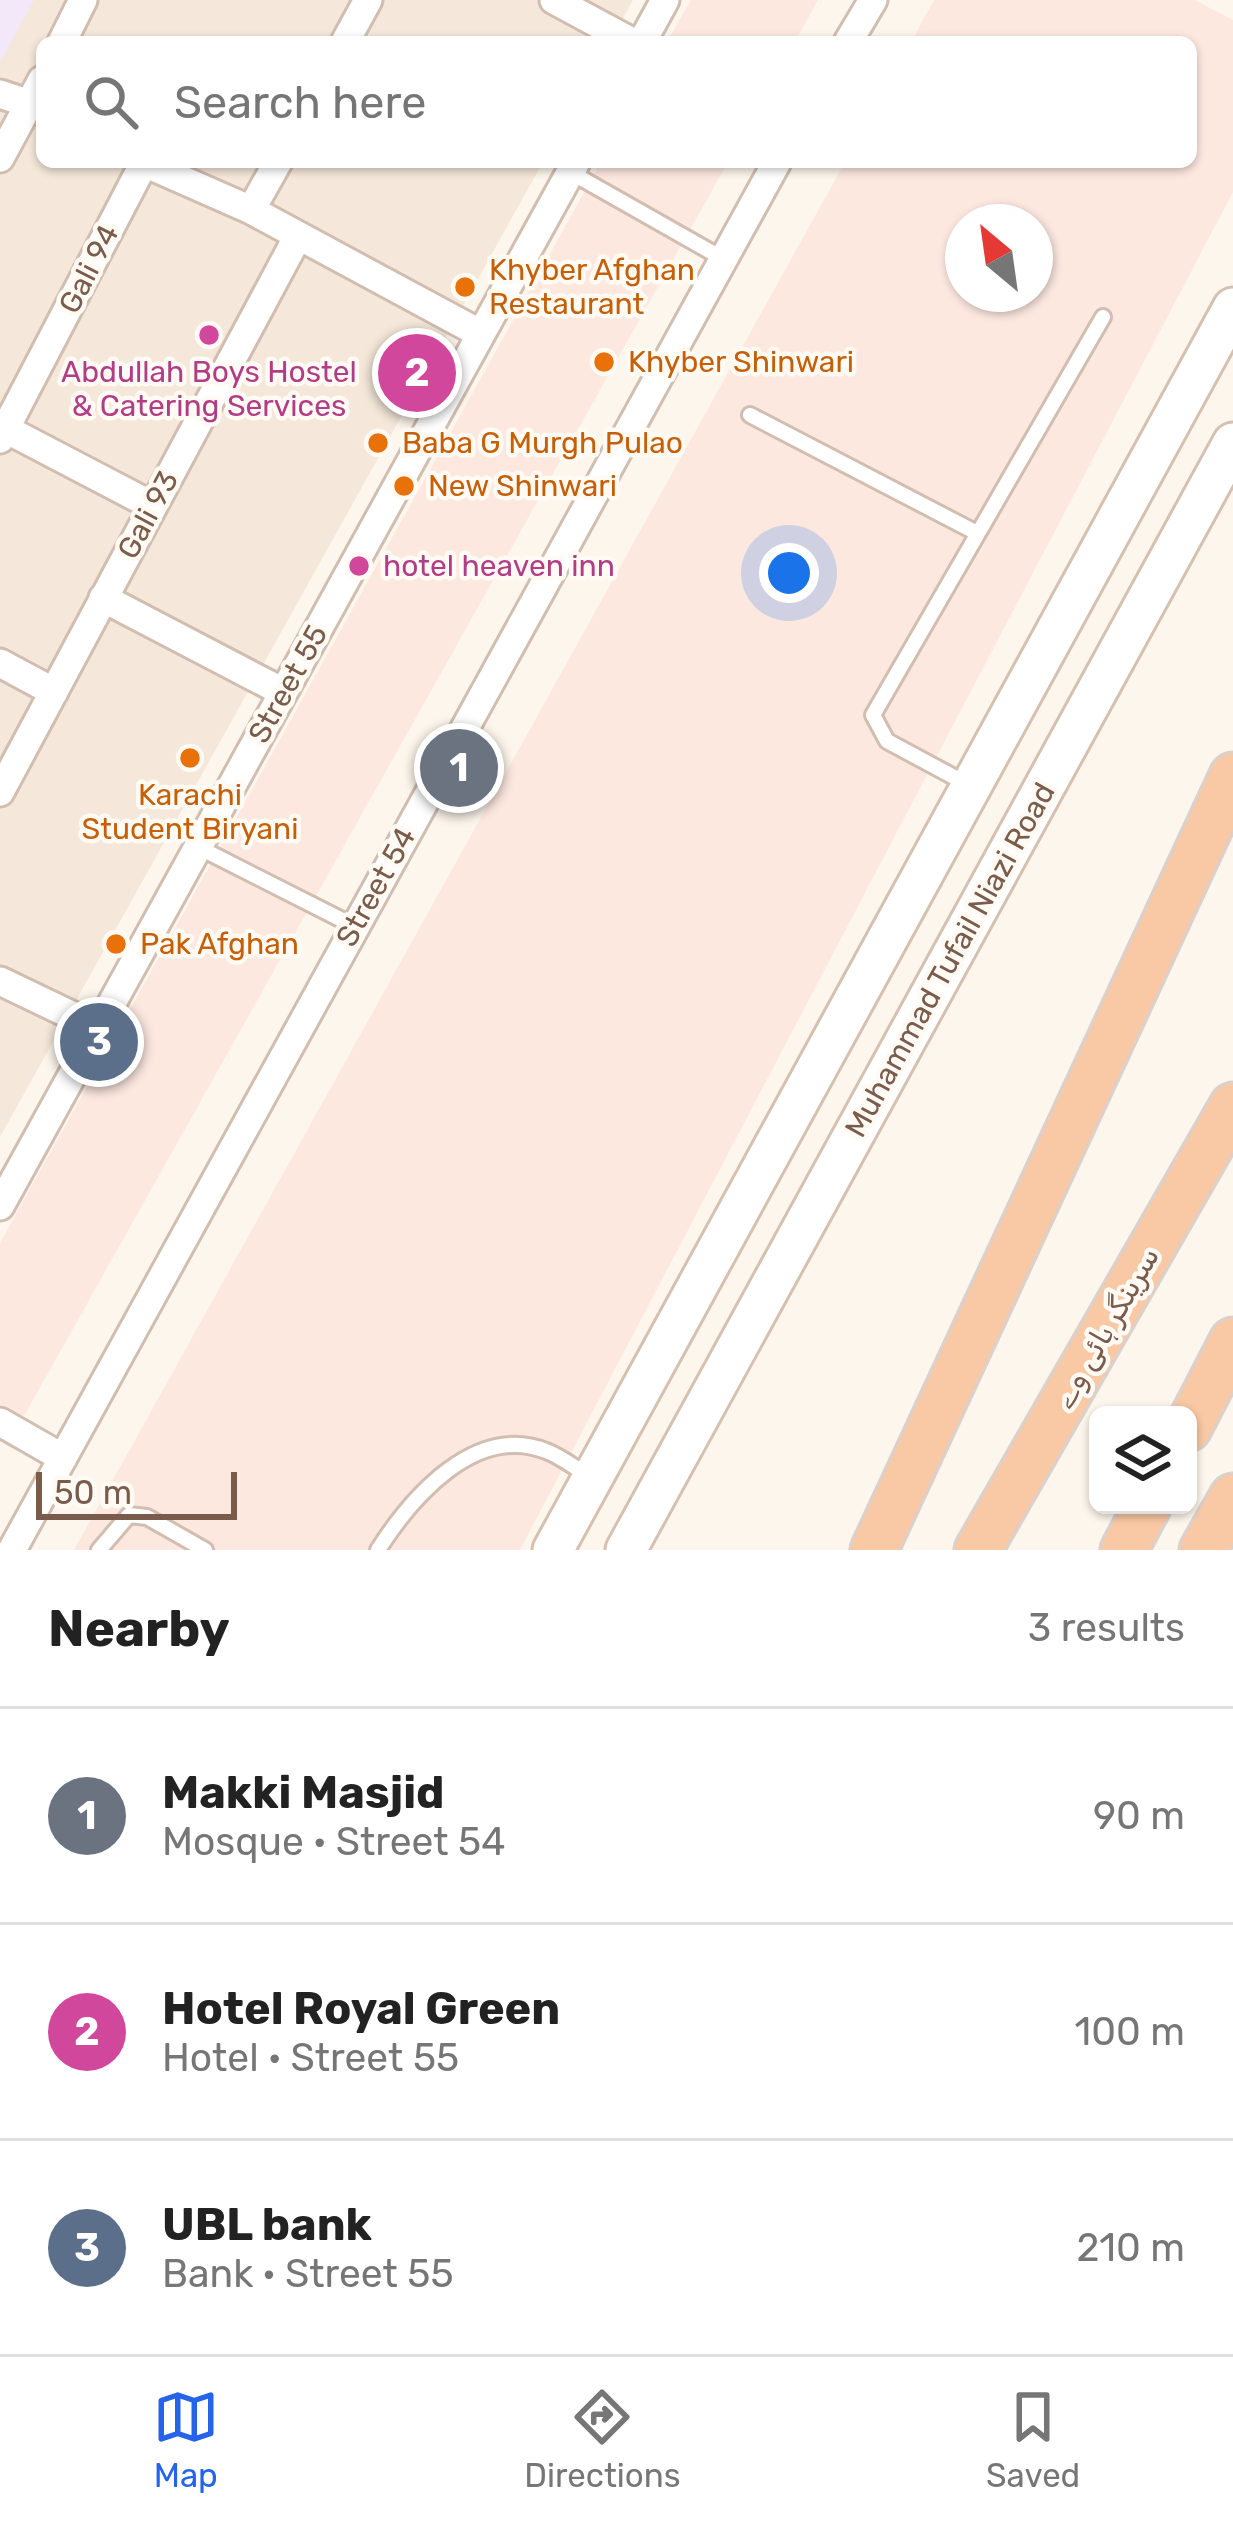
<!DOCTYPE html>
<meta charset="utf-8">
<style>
:root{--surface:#fff;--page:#f2f2f2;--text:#222;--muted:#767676;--line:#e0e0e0;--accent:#2563eb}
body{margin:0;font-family:Rubik,"Noto Naskh Arabic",sans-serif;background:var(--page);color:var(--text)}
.controls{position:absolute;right:36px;bottom:36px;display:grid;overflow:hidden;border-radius:18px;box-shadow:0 3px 9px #0004}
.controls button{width:108px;height:108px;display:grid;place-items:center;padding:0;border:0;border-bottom:3px solid var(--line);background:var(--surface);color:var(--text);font:60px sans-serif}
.compass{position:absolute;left:945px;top:204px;width:108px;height:108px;border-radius:50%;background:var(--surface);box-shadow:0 3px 9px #0004;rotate:331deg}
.scale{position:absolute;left:36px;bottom:30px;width:201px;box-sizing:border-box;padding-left:12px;border:6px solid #7a5c4d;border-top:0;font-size:33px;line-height:42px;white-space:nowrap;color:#7a5c4d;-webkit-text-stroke:9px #fffaf3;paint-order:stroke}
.you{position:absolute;left:789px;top:573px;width:42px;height:42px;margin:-30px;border:9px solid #fff;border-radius:50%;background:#1a73e8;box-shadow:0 0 0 18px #1a73e833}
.badge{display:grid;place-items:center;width:78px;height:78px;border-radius:50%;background:var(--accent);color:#fff;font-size:39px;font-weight:700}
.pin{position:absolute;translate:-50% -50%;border:6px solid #fff;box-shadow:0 3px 12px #0006}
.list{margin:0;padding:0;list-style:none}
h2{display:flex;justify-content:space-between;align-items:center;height:156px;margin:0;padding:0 48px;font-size:51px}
h2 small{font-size:39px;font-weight:400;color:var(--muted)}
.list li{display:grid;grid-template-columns:78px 1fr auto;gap:36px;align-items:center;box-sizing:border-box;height:216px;padding:0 48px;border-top:3px solid var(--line)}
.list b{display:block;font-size:45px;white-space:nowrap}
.list p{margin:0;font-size:39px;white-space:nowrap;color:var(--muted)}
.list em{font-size:39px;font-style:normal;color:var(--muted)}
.icon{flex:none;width:66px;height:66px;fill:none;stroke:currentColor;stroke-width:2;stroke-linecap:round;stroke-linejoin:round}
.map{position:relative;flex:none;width:1233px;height:1550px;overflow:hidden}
.search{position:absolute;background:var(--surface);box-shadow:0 3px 9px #0004;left:36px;right:36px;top:36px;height:132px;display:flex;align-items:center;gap:30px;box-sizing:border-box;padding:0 42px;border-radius:18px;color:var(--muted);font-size:45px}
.sheet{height:804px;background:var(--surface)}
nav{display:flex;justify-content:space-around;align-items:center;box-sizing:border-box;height:168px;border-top:3px solid var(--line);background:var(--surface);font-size:33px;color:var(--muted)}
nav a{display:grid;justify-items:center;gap:6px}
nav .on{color:var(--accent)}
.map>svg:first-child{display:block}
.residential{fill:#f5e8da}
.commercial{fill:#fde8e0;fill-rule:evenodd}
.education{fill:#f3e8fa}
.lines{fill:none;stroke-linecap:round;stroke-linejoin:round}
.service-casing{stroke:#d1beb0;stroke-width:20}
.minor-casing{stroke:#d1beb0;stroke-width:33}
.secondary-casing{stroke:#d6c0b0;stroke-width:45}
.trunk-casing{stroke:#dad1cd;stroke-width:51}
.service{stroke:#fff;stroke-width:14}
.minor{stroke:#fff;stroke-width:27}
.secondary{stroke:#fff;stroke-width:39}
.trunk{stroke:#f9c8a4;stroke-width:45}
.food-dot{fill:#e8710a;stroke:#fffaf3;stroke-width:4.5}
.hotel-dot{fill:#d1479c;stroke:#fffaf3;stroke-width:4.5}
.labels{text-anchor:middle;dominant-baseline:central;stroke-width:9;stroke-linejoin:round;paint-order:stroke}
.street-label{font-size:30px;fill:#7a5c4d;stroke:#fffaf3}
.food-label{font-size:30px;fill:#c56008;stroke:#fffaf3;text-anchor:start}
.hotel-label{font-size:30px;fill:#b23c85;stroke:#fffaf3}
</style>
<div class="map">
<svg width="1233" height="1550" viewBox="0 0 1233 1550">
<rect width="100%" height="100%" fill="#fdf6ec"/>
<!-- residential -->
<path class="residential" d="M 0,0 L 633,0 L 610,42 L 42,42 L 42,162 L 543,162 L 0,1137 Z"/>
<!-- commercial -->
<path class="commercial" d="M 691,0 L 818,0 L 795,42 L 667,42 Z
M 934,0 L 1195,0 L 1233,20 L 1233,192 L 520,1550 L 74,1550 L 845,162 L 1191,162 L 1191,42 L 911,42 ZM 963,222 L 1035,222 L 1035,294 L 963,294 Z
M 601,162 L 728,162 L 24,1416 L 0,1404 L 0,1243 Z"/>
<!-- education -->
<path class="education" d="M 0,0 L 34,0 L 0,62 Z"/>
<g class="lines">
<!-- service casing -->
<g class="service-casing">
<path id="service" d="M 570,172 L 720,257
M 750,415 L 975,532
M 967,784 L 887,741 L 873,715 L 1103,317
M 198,847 L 354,926
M 99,1550 L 129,1515 L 147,1517 L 205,1550
M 378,1550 C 411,1498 475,1423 546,1451 C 560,1456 574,1467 587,1475"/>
</g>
<!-- minor casing -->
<g class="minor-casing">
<path id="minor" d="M 554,0 L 632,42
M 62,42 L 83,0
M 345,42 L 368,0
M 642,42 L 665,0
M 848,42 L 873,0
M 0,94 L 42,108
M 0,158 L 42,80
M 142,162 L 251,210 L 481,334
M 251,210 L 278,162
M 0,426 L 153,506
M 0,439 L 144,163
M 103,598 L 283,692
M 0,663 L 54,692
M 0,792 L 297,238
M 0,981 L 98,1028
M 0,1206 L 576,162
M 0,1422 L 63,1458
M 12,1550 L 777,162"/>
</g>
<!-- secondary casing -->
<g class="secondary-casing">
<path id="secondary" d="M 553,1550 L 1233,308
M 626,1550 L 1233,443"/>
</g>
<!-- trunk casing -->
<g class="trunk-casing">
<path id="trunk" d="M 1188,1428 L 1233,1341
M 874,1550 L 1233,776
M 978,1550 L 1233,1106
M 1124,1550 L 1148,1505
M 1203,1550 L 1233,1497"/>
</g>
<!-- service -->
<use href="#service" class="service"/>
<!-- minor -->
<use href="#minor" class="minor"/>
<!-- secondary -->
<use href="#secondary" class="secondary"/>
<!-- trunk -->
<use href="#trunk" class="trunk"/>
</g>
<!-- markers -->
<g class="food-dot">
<circle cx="465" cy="287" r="12"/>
<circle cx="604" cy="362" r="12"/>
<circle cx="378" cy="443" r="12"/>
<circle cx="404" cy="486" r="12"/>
<circle cx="190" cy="758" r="12"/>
<circle cx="116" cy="944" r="12"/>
</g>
<g class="hotel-dot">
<circle cx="209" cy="335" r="12"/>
<circle cx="359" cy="566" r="12"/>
</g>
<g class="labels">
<!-- street labels -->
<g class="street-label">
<text transform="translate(89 269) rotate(-63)">Gali 94</text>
<text transform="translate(148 515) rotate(-62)">Gali 93</text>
<text transform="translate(288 684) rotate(-61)">Street 55</text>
<text transform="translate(376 887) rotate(-61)">Street 54</text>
<text transform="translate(950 960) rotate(-61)">Muhammad Tufail Niazi Road</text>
<text transform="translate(1106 1328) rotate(-60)">سرینگر ہائی وے</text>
</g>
<!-- food labels -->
<g class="food-label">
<text x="489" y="270">Khyber Afghan<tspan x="489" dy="34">Restaurant</tspan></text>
<text x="628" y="362">Khyber Shinwari</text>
<text x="402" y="443">Baba G Murgh Pulao</text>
<text x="428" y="486">New Shinwari</text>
<text x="190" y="795" text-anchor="middle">Karachi<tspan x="190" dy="34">Student Biryani</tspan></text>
<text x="140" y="944">Pak Afghan</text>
</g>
<!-- hotel labels -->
<g class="hotel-label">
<text x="209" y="372">Abdullah Boys Hostel<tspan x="209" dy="34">&amp; Catering Services</tspan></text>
<text x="383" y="566" text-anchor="start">hotel heaven inn</text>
</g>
</g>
</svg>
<div class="controls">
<button><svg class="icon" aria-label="layers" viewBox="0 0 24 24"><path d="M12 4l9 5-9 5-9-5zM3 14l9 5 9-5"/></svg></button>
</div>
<svg class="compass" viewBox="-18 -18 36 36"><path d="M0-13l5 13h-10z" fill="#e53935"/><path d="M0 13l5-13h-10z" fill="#767676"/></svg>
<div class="scale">50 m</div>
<div class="you"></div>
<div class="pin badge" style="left:459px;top:768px;background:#6b7280">1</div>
<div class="pin badge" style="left:417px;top:373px;background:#d1479c">2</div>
<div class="pin badge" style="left:99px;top:1042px;background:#5c6f8a">3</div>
<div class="search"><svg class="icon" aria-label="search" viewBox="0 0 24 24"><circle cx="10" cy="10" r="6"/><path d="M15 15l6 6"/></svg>Search here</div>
</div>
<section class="sheet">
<h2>Nearby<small>3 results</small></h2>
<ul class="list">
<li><span class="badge" style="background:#6b7280">1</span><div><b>Makki Masjid</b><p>Mosque · Street 54</p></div><em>90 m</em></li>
<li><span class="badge" style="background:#d1479c">2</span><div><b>Hotel Royal Green</b><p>Hotel · Street 55</p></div><em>100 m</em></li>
<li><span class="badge" style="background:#5c6f8a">3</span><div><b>UBL bank</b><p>Bank · Street 55</p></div><em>210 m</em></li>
</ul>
</section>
<nav>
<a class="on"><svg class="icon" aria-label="map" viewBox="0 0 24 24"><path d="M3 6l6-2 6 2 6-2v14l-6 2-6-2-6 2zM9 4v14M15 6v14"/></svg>Map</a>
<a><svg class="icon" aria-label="directions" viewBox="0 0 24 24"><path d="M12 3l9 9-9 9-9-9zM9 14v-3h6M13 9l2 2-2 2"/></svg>Directions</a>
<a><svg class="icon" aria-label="saved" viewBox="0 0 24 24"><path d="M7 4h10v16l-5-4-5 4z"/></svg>Saved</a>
</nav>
